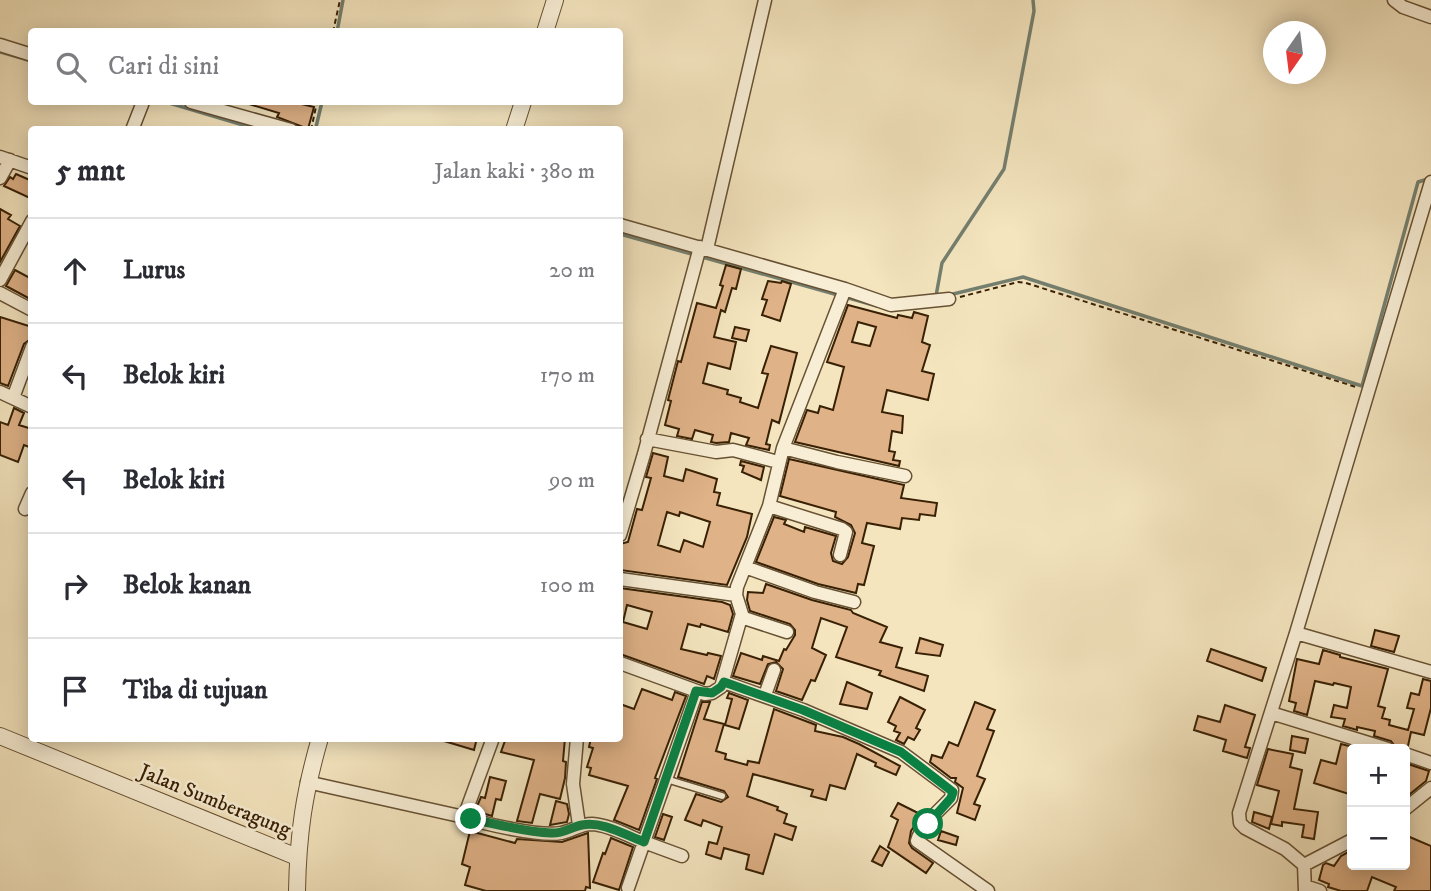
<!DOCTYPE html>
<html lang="id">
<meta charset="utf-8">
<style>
:root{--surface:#fff;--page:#f7f7f7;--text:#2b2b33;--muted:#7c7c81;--line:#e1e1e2}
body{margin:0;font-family:"IM FELL DW Pica",serif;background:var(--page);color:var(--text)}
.controls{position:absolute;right:21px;bottom:21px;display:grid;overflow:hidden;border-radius:7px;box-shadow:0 4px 18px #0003}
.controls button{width:63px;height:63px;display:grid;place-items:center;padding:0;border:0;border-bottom:2px solid var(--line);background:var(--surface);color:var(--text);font:35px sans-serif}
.compass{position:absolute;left:1263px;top:21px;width:63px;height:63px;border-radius:50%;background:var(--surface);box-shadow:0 4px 18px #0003;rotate:194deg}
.stop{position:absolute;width:21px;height:21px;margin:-16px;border:5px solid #0b8043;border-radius:50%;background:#fff}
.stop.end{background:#0b8043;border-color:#fff;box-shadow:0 2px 7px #0008}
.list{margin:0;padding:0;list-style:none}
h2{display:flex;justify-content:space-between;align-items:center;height:91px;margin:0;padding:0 28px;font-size:30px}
h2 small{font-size:23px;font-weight:400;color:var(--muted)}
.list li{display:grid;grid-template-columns:46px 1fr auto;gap:21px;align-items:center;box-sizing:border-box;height:105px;padding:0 28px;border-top:2px solid var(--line)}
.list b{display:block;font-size:26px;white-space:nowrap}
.list em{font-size:23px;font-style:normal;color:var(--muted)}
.icon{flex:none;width:38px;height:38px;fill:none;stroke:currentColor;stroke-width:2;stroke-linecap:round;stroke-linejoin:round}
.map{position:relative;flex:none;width:1431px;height:891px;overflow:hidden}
.search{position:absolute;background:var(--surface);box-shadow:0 4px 18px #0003;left:28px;top:28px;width:595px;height:77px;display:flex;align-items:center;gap:18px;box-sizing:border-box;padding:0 24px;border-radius:7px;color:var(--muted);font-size:26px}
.panel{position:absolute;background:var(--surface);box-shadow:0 4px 18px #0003;left:28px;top:126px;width:595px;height:616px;border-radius:7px}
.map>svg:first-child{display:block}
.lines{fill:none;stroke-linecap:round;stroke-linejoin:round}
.stream{stroke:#747f6f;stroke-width:3.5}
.building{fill:#dfb287;stroke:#382004;stroke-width:2;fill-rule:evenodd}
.service-casing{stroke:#675133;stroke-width:9}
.minor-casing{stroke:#675133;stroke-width:15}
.tertiary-casing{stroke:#675133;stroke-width:18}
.path{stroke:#382004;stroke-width:2;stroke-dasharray:5 3.5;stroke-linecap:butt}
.service{stroke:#f8eed5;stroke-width:6}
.minor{stroke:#f8eed5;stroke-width:12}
.tertiary{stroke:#f8eed5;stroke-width:16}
.route{stroke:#0b8043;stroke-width:9}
.labels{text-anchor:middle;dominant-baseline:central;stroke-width:5;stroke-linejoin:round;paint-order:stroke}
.street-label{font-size:21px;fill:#382004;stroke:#f8eed5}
</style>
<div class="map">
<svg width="1431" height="891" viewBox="0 0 1431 891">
<rect width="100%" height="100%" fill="#f4e5bf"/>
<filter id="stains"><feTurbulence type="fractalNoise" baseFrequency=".00286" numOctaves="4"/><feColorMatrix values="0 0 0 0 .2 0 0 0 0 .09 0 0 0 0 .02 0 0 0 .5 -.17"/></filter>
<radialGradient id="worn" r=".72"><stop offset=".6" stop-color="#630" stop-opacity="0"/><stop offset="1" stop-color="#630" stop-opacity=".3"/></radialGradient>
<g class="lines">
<!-- stream -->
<path class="stream" d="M 337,32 L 343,0
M 0,52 L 32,61
M 166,102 L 260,130
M 322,102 L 316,127 L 324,130
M 620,234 L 877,306
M 949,295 L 1023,277 L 1362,386 L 1418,182 L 1428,179
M 936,296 L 942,263 L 1004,169 L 1034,11 L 1033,0"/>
</g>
<!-- building -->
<path class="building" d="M 249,102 L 293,102 L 314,107 L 308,129 L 277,117 L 279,113 L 249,104 Z
M 16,174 L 32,181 L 32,199 L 4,186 L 10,177 L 13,179 Z
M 0,209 L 11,215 L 8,219 L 20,226 L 0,262 Z
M 726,265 L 741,269 L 736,289 L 732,288 L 725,312 L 721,310 L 714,337 L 736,342 L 730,369 L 708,363 L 703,383 L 728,390 L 727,394 L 741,398 L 740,402 L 758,408 L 768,374 L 762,373 L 771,346 L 797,353 L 779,423 L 772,420 L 766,444 L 770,445 L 769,450 L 746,445 L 749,438 L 731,433 L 729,442 L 716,443 L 711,442 L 713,435 L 695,430 L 692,439 L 677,436 L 679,429 L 665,425 L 671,401 L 668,400 L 678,361 L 681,362 L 697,303 L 716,308 L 723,286 L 720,285 Z
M 15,270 L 32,279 L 32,300 L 6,286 Z
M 768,281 L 781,283 L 782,281 L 791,284 L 780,321 L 762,315 L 767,300 L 762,299 Z
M 848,305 L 897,318 L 898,315 L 912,318 L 914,312 L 928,316 L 922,342 L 930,345 L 922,371 L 934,374 L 928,400 L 887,390 L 882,412 L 903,416 L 902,433 L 892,431 L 889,451 L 895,452 L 893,460 L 900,461 L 899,466 L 795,442 L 807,410 L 818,413 L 820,406 L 833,410 L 844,367 L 827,362 ZM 858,322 L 876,327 L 870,346 L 852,342 Z
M 0,317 L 32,327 L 32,338 L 24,344 L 8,386 L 0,383 Z
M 735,327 L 749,330 L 746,341 L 732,338 Z
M 14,408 L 24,413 L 19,425 L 32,429 L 32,448 L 24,445 L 18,462 L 0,455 L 0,422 L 8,425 Z
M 653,453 L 668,457 L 664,476 L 683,481 L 686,469 L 717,479 L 714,492 L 720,493 L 717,505 L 752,514 L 747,537 L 727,585 L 620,570 L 620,544 L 628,542 L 637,509 L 642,510 L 651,478 L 646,477 ZM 667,512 L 679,516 L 680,512 L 710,522 L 703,547 L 684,540 L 680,552 L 658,545 Z
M 789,459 L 904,485 L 901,498 L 937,503 L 935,516 L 920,514 L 919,520 L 902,518 L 900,529 L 867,523 L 862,543 L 874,546 L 864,585 L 858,584 L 856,593 L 818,584 L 756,562 L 774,517 L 786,520 L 784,524 L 804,532 L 805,527 L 836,536 L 831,553 L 833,561 L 842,564 L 848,557 L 855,533 L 851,525 L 835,517 L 836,512 L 780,496 Z
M 741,461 L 764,467 L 761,480 L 742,472 L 744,466 L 740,465 Z
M 766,584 L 812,600 L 851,610 L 853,613 L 887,627 L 880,642 L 902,648 L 896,667 L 928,676 L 924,691 L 879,675 L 881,671 L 836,657 L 847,627 L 821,618 L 812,648 L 826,655 L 815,681 L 811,680 L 802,700 L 776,691 L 783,669 L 776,662 L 768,664 L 760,684 L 733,676 L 741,653 L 762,660 L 763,656 L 779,661 L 784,649 L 786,650 L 795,635 L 795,630 L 790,624 L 750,611 L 747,600 L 748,592 L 763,593 Z
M 620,588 L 722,602 L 730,605 L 733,614 L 728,632 L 701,624 L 700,627 L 688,624 L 681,649 L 707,655 L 708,653 L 721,656 L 714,679 L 707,676 L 704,684 L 620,654 ZM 627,605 L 652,612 L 647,629 L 623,622 Z
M 1375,630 L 1399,636 L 1394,652 L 1371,646 Z
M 920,638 L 943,645 L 940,656 L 916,653 Z
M 1211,649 L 1266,668 L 1262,681 L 1207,661 Z
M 1323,650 L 1340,655 L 1340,657 L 1388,669 L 1378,706 L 1385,708 L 1382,718 L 1390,720 L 1389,725 L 1408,730 L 1414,709 L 1407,708 L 1411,693 L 1419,695 L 1423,679 L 1431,681 L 1431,708 L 1424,735 L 1411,732 L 1408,746 L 1397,749 L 1391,741 L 1374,736 L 1375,731 L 1357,727 L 1357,730 L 1343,726 L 1345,719 L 1331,717 L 1334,705 L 1347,708 L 1351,687 L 1334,683 L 1333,685 L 1315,681 L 1307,715 L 1294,711 L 1296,703 L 1289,701 L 1297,659 L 1319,664 Z
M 847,682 L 872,693 L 867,709 L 840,704 Z
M 642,689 L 672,700 L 675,692 L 686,696 L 655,778 L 657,779 L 639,830 L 614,820 L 628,786 L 589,775 L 591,768 L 587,767 L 593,748 L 589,747 L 591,738 L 620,738 L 620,704 L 634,709 Z
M 729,693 L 748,700 L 739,729 L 725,725 L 732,699 L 727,698 Z
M 900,697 L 925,710 L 916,728 L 920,730 L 914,740 L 908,737 L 904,744 L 896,740 L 900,733 L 894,731 L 896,726 L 888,722 Z
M 702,702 L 710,702 L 704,719 L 724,724 L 716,751 L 726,754 L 725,759 L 747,765 L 748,761 L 759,763 L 774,709 L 816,725 L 815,731 L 843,737 L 859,744 L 900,766 L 896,775 L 875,766 L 876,763 L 857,754 L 845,789 L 830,785 L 826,800 L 811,796 L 813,790 L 753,774 L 747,796 L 778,807 L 777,810 L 787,814 L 784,823 L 796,827 L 792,840 L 775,834 L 763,874 L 746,869 L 749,855 L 724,848 L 721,859 L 706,854 L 709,842 L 717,844 L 722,827 L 703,820 L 701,826 L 685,820 L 696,794 L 721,802 L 728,797 L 724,791 L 678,777 Z
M 975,702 L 995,710 L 987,729 L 994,731 L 977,776 L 985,779 L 974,804 L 980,806 L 975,820 L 957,813 L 963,788 L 955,782 L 956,778 L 951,778 L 930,762 L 932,755 L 942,758 L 949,742 L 958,746 Z
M 1225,705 L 1255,715 L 1245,747 L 1250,748 L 1247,758 L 1223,751 L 1226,740 L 1194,730 L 1198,716 L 1220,722 Z
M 1292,736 L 1308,739 L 1305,753 L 1290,750 Z
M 445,738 L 477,738 L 474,750 L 444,741 Z
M 506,738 L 565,738 L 563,761 L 566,762 L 565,778 L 560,799 L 540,794 L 532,823 L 517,821 L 534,760 L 501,752 Z
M 1341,744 L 1353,747 L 1349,759 L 1352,760 L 1352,795 L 1314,783 L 1321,760 L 1336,764 Z
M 1268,749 L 1293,754 L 1290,767 L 1302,770 L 1294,809 L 1318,812 L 1314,839 L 1302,837 L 1304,825 L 1282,822 L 1282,826 L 1271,824 L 1279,791 L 1257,785 Z
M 1405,763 L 1429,771 L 1426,781 L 1410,794 L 1405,792 Z
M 490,777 L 506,781 L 501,800 L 496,799 L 492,816 L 475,811 L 481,797 L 485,798 Z
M 556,801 L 567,804 L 569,814 L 567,822 L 550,825 Z
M 898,803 L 922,815 L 911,831 L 909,843 L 912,848 L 933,863 L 926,873 L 888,847 L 898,820 L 891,816 Z
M 1254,812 L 1272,817 L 1269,829 L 1252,822 Z
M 663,814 L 672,817 L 664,840 L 655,837 Z
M 470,831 L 515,843 L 517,839 L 562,842 L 588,833 L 590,888 L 586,887 L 585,891 L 486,891 L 465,885 L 470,867 L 462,864 Z
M 941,831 L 958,837 L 956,845 L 938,840 Z
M 1405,835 L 1431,846 L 1431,891 L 1394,891 L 1396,887 L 1372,877 L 1367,891 L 1341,891 L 1328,887 L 1329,884 L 1319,880 L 1323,865 L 1326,863 L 1334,866 L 1341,856 L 1352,850 L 1352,865 L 1405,865 Z
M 611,838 L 633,847 L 619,890 L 593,882 L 603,853 L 605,854 Z
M 880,846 L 889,852 L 882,866 L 872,861 Z"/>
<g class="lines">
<!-- service casing -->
<g class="service-casing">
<path id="service" d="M 666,779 L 722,796"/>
</g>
<!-- minor casing -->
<g class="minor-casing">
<path id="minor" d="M 1394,0 L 1403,7 L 1431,17
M 0,45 L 32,55
M 191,102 L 291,130
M 132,130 L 143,102
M 0,157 L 32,168
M 0,178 L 10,160
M 620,225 L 845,289 L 891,305 L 949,299
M 707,249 L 765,0
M 0,280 L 32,221
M 0,293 L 32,310
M 0,392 L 32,407
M 13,398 L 32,347
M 647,439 L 716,452 L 733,450 L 778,462
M 783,448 L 837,462 L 905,476
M 769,506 L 842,529 L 846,532 L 840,555
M 25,509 L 32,493
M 620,535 L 644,454 L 700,247
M 745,567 L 815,592 L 854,602
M 620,579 L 736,595
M 741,617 L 787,632
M 1296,633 L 1431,672
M 620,663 L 705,694 L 712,693 L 721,687 L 742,614 L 736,595 L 737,587 L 769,506 L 783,448 L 845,289
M 724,682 L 803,710 L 901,752 L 952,790 L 951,798 C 940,810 921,825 917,841 L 988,891
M 765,695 L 774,670
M 1271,713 L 1388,749
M 577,738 L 573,784 L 579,825
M 1405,754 L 1431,763
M 307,782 L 464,817 L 493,738
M 1405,809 L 1431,788
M 464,817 C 484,824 541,837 561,833 C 572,831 580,824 592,824 C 610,825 628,836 644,842 L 697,691
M 1304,865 L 1352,840
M 1305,886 L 1320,891
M 628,888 L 644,842 L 682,856
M 1305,891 L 1304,865 L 1285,849 L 1245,828 L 1240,823 L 1239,813 L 1296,633 L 1431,182"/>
</g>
<!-- tertiary casing -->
<g class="tertiary-casing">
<path id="tertiary" d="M 545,32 L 555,0
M 514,130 L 523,102
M 0,736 L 297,857
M 297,891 C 298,834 304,793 320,738"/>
</g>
<!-- path -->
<path class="path" d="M 333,32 L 340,0
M 311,130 L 317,102
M 960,297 L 1018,282 L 1026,283 L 1356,387"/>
<!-- service -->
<use href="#service" class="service"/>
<!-- minor -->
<use href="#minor" class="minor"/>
<!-- tertiary -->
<use href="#tertiary" class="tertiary"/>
</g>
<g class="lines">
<!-- route -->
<path class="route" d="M 471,819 C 497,824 524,832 551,833 C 563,834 571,827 582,825 C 603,821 625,835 644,842 L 696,691 L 712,693 L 721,687 L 724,682 L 803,710 L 901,752 L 953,792 L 951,798 L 928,824"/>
</g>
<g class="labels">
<!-- street labels -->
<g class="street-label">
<text transform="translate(215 801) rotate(22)">Jalan Sumberagung</text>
</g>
</g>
<rect width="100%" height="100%" filter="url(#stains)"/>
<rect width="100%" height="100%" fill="url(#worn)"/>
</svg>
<div class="controls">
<button>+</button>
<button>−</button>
</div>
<svg class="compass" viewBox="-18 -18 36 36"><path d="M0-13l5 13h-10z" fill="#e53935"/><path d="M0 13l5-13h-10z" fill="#7c7c81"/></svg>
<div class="stop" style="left:928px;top:824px"></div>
<div class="stop end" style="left:471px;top:819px"></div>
<div class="search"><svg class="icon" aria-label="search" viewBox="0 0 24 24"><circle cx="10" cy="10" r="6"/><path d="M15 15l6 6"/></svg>Cari di sini</div>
<section class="panel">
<h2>5 mnt<small>Jalan kaki · 380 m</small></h2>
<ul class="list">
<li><svg class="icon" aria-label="ahead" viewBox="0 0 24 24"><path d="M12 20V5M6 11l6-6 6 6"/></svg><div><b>Lurus</b></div><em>20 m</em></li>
<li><svg class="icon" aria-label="left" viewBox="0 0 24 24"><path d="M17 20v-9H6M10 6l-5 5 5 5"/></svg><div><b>Belok kiri</b></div><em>170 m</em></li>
<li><svg class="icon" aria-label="left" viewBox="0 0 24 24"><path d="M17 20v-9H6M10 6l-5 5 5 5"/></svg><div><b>Belok kiri</b></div><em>90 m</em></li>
<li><svg class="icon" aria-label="right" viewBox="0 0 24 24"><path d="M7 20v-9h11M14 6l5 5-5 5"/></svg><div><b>Belok kanan</b></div><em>100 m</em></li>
<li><svg class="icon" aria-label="arrive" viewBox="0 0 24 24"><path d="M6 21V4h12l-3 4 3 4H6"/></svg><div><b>Tiba di tujuan</b></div></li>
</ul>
</section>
</div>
